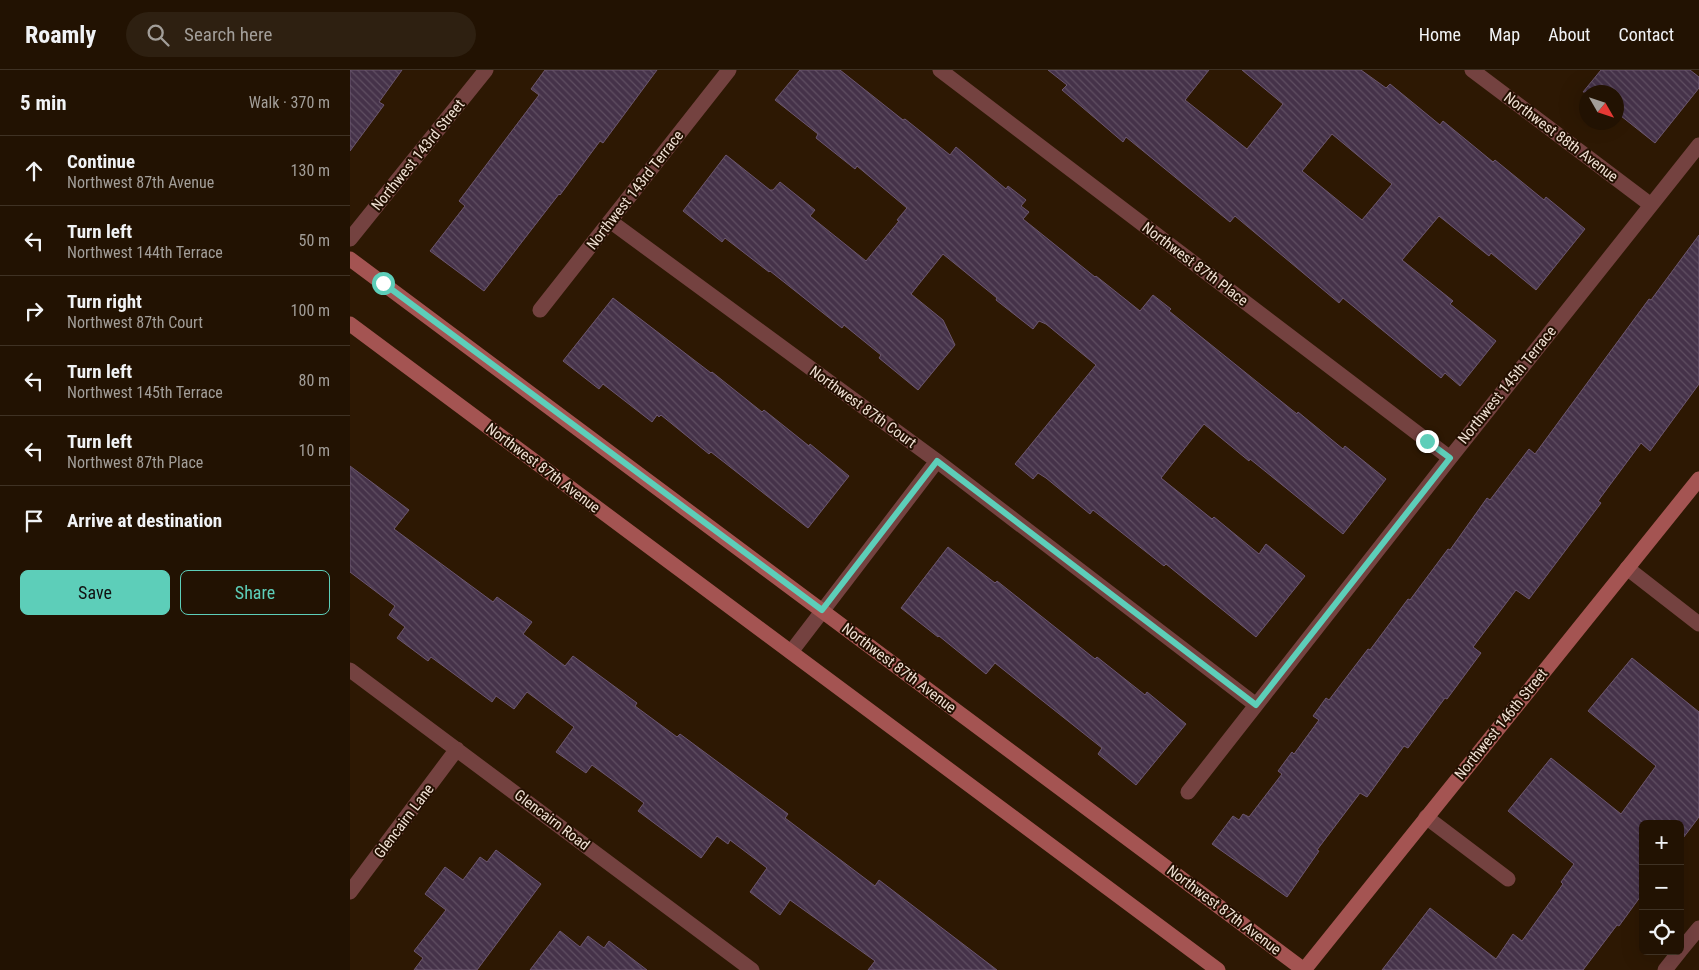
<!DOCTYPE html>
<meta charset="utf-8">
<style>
:root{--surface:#221202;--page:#2e2011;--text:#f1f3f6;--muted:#a29e99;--line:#3f3224;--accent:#5dceb9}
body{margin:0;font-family:"Roboto Condensed",sans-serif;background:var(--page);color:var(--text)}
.controls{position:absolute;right:15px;bottom:15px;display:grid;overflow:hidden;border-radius:8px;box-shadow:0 5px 20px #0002}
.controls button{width:45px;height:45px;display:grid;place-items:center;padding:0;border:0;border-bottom:1px solid var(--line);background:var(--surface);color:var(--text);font:25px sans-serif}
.compass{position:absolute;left:1229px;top:15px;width:45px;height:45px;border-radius:50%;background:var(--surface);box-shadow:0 5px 20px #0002;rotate:129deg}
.stop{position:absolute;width:15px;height:15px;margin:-11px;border:4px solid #5dceb9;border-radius:50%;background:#fff}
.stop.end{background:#5dceb9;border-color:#fff;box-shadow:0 1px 5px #0008}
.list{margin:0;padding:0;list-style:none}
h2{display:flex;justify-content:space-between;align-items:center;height:65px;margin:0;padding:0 20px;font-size:21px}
h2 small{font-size:16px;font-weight:400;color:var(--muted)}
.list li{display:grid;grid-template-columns:32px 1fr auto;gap:15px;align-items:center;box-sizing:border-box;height:70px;padding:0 20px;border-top:1px solid var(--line)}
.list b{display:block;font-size:19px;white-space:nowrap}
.list p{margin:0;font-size:16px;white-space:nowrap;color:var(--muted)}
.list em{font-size:16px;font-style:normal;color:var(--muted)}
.actions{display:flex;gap:10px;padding:15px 20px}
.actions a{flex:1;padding:11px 0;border:1px solid var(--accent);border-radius:8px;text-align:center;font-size:18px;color:var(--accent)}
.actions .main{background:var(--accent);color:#111}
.icon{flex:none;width:28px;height:28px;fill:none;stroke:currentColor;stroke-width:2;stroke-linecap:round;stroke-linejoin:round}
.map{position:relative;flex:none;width:1349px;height:900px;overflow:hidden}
header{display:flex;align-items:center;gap:30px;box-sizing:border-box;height:70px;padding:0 25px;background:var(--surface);border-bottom:1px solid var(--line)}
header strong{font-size:24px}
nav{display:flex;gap:28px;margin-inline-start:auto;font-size:18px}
.search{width:350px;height:45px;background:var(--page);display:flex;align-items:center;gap:12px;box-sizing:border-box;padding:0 18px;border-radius:28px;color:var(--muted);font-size:19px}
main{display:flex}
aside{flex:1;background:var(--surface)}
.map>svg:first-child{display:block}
.building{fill:url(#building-back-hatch);stroke:#6c5770;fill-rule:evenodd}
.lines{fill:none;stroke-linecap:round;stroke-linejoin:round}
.street{stroke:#744240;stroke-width:15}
.secondary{stroke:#a45452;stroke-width:15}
.route{stroke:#5dceb9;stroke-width:6}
.labels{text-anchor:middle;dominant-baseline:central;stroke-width:4;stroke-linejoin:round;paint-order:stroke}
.street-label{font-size:15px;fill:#efe0d3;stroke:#230f00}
</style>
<header>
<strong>Roamly</strong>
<div class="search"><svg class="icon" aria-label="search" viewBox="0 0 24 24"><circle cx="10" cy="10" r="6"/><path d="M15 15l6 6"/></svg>Search here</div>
<nav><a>Home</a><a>Map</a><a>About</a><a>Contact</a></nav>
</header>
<main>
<aside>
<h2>5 min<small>Walk · 370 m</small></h2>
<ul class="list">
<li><svg class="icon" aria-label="ahead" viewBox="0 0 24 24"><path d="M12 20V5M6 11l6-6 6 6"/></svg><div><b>Continue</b><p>Northwest 87th Avenue</p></div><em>130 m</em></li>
<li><svg class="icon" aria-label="left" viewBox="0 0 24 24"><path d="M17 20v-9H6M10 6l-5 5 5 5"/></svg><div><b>Turn left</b><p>Northwest 144th Terrace</p></div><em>50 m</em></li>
<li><svg class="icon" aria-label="right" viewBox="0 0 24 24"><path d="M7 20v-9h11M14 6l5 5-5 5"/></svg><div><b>Turn right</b><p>Northwest 87th Court</p></div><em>100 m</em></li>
<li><svg class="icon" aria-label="left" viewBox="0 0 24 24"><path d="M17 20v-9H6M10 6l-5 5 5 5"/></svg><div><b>Turn left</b><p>Northwest 145th Terrace</p></div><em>80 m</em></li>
<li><svg class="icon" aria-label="left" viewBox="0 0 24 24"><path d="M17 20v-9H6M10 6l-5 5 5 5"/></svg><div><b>Turn left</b><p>Northwest 87th Place</p></div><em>10 m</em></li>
<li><svg class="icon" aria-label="arrive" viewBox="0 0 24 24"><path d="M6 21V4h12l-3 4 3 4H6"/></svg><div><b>Arrive at destination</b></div></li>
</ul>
<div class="actions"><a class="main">Save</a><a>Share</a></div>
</aside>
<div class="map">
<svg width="1349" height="900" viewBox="0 0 1349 900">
<defs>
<pattern id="building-back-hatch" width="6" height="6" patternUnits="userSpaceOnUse" patternTransform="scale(1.25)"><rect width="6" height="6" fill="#453249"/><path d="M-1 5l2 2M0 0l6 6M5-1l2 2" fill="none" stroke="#604f62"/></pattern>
</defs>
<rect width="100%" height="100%" fill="#2d1803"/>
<!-- building -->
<path class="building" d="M 0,0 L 52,0 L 29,32 L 34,35 L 0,81 Z
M 195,0 L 307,0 L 253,73 L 250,71 L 210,125 L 209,124 L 134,221 L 80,181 L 115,136 L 109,131 L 189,25 L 181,19 Z
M 450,0 L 490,0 L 553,50 L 555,49 L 600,85 L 606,77 L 656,119 L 658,116 L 676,130 L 671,136 L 679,142 L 673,149 L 745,207 L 746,206 L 790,241 L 803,225 L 821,239 L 819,241 L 947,344 L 948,342 L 993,379 L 995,376 L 1036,409 L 993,464 L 900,389 L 899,391 L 854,354 L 811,408 L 862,449 L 864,447 L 909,484 L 916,474 L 955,506 L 906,567 L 816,494 L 814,496 L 743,440 L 740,444 L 696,408 L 688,403 L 683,409 L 665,394 L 746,295 L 696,254 L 689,251 L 683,259 L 646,230 L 647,228 L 593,184 L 561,224 L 593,250 L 605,275 L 568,320 L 529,288 L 531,285 L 494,255 L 492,258 L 420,201 L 419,202 L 375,168 L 372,172 L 333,141 L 376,85 L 420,120 L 423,120 L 430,112 L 465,140 L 460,146 L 516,191 L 549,151 L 547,150 L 557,138 L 507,96 L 505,99 L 466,68 L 468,64 L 425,30 Z
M 698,0 L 859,0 L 835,30 L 897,79 L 933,34 L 892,0 L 1011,0 L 1036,18 L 1040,14 L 1090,55 L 1093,51 L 1143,92 L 1145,90 L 1194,130 L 1196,127 L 1235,159 L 1186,220 L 1141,183 L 1139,186 L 1089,146 L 1052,190 L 1103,231 L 1100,234 L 1146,271 L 1110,316 L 1095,303 L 1091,308 L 993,228 L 989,233 L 885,146 L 880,152 L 776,67 L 773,72 L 712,20 L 717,15 ZM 982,64 L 1042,114 L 1012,150 L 952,101 Z
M 1251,0 L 1340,0 L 1349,7 L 1349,18 L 1305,73 L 1266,42 L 1266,22 L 1233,22 Z
M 1349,165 L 1349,314 L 1300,381 L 1291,373 L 1248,431 L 1251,433 L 1179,529 L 1166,520 L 1123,577 L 1131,583 L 1097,629 L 1095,628 L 1058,678 L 1054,676 L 1017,727 L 1010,723 L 967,780 L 969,781 L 937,827 L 862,774 L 883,746 L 889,750 L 893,744 L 899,747 L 932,704 L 928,701 L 942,682 L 944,684 L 969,650 L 963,646 L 976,628 L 979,630 L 1018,579 L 1020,580 L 1058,529 L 1060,530 L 1098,479 L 1100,480 L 1137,428 L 1140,430 L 1179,379 L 1185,384 L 1299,229 L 1301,230 Z
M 263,228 L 361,303 L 362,302 L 412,342 L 414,340 L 459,376 L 460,374 L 499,406 L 458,458 L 361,382 L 359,384 L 311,345 L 309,347 L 307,345 L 302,352 L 253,314 L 249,319 L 213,291 Z
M 0,396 L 59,440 L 44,459 L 143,532 L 147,527 L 182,552 L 173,564 L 215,596 L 223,586 L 287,633 L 285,636 L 327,667 L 330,664 L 438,744 L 435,748 L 525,816 L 529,810 L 647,900 L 518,900 L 525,891 L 440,830 L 430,845 L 400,822 L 417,798 L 380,770 L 378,774 L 367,766 L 351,788 L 288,741 L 294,733 L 242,695 L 236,703 L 206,682 L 224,657 L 177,622 L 164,639 L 146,626 L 142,632 L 81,587 L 78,591 L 47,568 L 55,557 L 39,545 L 45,536 L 0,502 Z
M 598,477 L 645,513 L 647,511 L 745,589 L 747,587 L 795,625 L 797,622 L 836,654 L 786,715 L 748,684 L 752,678 L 645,593 L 636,604 L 589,566 L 588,567 L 551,538 Z
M 1282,588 L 1349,642 L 1349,747 L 1330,772 L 1330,754 L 1293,754 L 1293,823 L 1269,856 L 1267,855 L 1233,900 L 1032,900 L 1080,838 L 1146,889 L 1163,864 L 1172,871 L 1213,814 L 1211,812 L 1224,794 L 1158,741 L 1201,688 L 1271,744 L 1306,696 L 1238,641 Z
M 146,780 L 191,814 L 127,900 L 64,900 L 73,888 L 64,881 L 96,840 L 75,824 L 95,797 L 113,810 L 130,787 L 137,792 Z
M 210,861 L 230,877 L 238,866 L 254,878 L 259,871 L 297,900 L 180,900 Z"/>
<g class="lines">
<!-- street -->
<path class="street" d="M 590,0 L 1100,388
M 1122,0 L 1301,135
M 260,151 L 587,391 L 906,635
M 0,169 L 136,0
M 190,240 L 379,0
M 1277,498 L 1349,554
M 441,582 L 587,391
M 0,600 L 402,900
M 838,722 L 1100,388 L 1349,75
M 1076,747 L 1158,809
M 0,822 L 107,679
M 1330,881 L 1349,858
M 1315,900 L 1330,881"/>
<!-- secondary -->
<path class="secondary" d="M 0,189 L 954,900
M 0,254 L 868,900
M 954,900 L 1349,409"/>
</g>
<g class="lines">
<!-- route -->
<path class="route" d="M 33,213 L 472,540 L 587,391 L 906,635 L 1100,388 L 1077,371"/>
</g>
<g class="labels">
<!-- street labels -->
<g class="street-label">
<text transform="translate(1211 67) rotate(37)">Northwest 88th Avenue</text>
<text transform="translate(68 85) rotate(-51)">Northwest 143rd Street</text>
<text transform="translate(285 120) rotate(-52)">Northwest 143rd Terrace</text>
<text transform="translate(845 194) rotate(37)">Northwest 87th Place</text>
<text transform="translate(1157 315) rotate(-51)">Northwest 145th Terrace</text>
<text transform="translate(513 337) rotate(36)">Northwest 87th Court</text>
<text transform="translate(193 398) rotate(37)">Northwest 87th Avenue</text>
<text transform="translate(549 598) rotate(37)">Northwest 87th Avenue</text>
<text transform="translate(1151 654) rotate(-51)">Northwest 146th Street</text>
<text transform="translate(202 750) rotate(37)">Glencairn Road</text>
<text transform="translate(54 751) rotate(-53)">Glencairn Lane</text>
<text transform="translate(874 840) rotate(37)">Northwest 87th Avenue</text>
</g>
</g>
</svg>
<div class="controls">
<button>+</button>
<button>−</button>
<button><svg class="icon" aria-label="locate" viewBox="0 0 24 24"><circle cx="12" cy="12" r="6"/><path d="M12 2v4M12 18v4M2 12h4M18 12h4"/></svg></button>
</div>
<svg class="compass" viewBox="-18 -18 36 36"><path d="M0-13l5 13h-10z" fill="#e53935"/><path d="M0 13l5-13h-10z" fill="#a29e99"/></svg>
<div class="stop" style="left:33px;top:213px"></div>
<div class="stop end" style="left:1077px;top:371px"></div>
</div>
</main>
